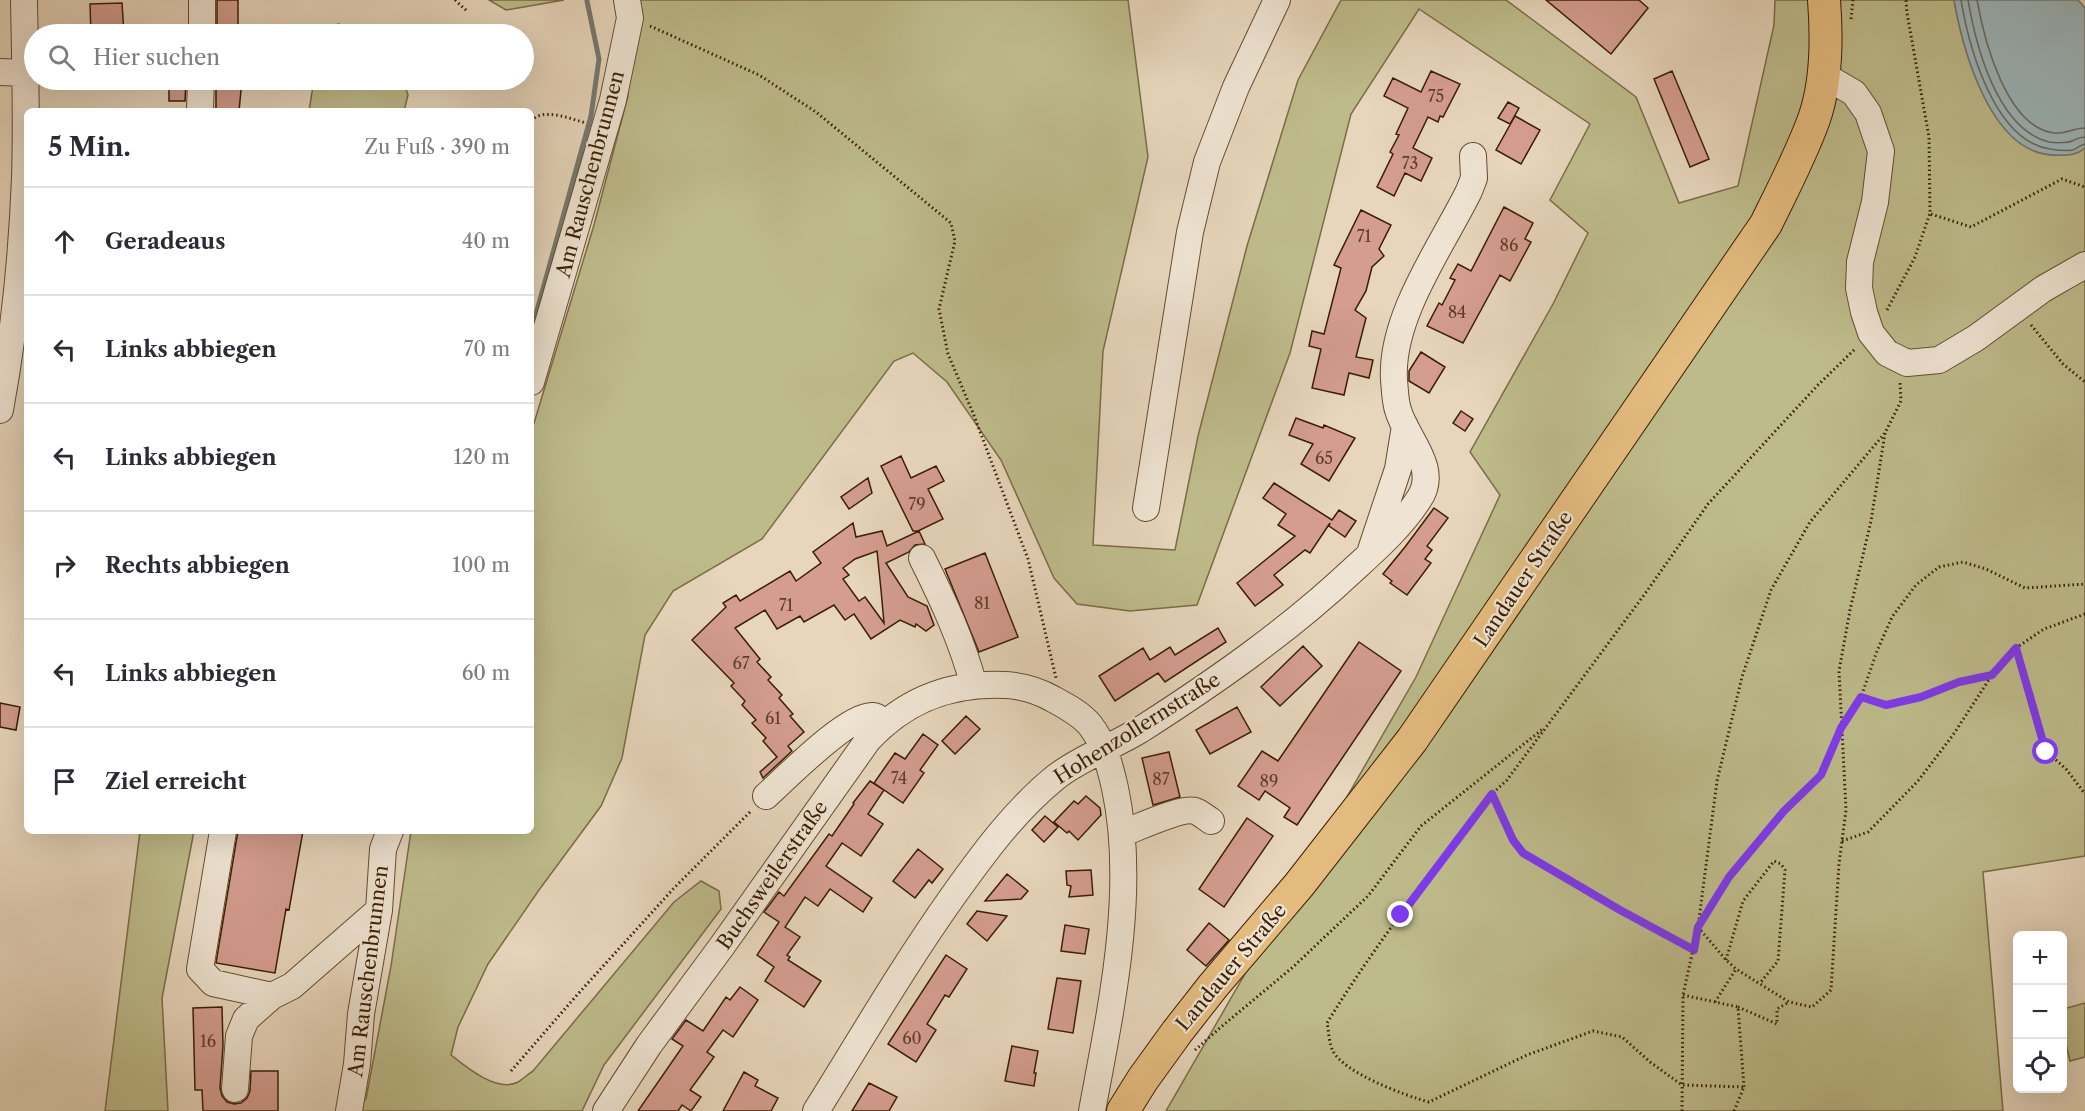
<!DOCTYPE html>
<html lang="de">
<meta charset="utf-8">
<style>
:root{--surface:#fff;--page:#f7f7f7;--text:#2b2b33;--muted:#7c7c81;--line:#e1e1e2}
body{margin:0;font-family:"Libre Caslon Text",serif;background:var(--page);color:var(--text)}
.controls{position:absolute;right:18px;bottom:18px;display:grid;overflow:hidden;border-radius:9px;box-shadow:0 6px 24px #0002}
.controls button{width:54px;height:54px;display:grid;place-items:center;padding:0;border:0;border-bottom:2px solid var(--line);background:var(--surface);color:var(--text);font:30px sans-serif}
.stop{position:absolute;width:18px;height:18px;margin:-14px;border:4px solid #7c3aed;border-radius:50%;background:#fff}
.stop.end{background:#7c3aed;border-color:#fff;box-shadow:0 2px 6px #0008}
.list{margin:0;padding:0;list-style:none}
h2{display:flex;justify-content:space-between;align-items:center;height:78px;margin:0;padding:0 24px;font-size:26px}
h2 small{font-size:20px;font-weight:400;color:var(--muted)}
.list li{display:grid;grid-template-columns:39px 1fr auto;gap:18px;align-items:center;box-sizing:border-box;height:108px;padding:0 24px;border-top:2px solid var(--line)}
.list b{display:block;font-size:22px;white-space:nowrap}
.list em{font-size:20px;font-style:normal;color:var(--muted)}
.icon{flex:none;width:33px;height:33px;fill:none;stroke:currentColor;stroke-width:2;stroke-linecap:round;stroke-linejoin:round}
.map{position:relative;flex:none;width:2085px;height:1111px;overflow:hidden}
.search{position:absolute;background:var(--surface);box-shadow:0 6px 24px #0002;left:24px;top:24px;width:510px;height:66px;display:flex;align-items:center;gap:15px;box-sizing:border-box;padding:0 21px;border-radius:33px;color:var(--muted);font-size:22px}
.panel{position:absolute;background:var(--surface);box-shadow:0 6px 24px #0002;left:24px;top:108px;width:510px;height:726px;border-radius:9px}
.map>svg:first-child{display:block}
.green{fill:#bebb8b;stroke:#7c6c46;stroke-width:1.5}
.water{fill:#9cb6bc;stroke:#757972;stroke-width:1.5}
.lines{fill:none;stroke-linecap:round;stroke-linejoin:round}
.shore{stroke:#6b6a5f;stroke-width:1.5}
.stream{stroke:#757972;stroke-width:5}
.building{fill:#d49d90;stroke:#3a1e02;stroke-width:1.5;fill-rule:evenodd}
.minor-casing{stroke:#654c30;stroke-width:28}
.major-casing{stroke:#3a1e02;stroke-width:34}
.path{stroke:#3a1e02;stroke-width:3;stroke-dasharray:1.5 3;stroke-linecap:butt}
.minor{stroke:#efe4d3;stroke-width:26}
.major{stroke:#e4bb7e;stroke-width:32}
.route{stroke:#7c3aed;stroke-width:8}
.labels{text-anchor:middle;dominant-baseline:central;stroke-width:4.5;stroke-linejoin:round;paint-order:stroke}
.number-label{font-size:16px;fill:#603e26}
.street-label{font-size:20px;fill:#3a1e02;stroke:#efe4d3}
</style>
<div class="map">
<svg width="2085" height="1111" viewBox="0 0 2085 1111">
<rect width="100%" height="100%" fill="#e7d6bc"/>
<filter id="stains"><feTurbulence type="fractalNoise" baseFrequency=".00333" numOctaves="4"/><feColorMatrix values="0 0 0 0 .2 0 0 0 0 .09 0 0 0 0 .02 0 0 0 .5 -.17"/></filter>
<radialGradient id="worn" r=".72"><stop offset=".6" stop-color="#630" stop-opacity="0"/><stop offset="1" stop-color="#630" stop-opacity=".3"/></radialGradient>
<!-- green -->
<path class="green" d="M 489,0 L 564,0 L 506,10 Z
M 631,0 L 1128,0 L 1148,157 L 1103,351 L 1093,545 L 1175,550 L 1198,436 L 1247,246 L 1298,80 L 1341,0 L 1506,0 L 1636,97 L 1679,203 L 1738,186 L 1774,25 L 1775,0 L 1954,0 C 1963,50 1991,155 2055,155 C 2068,155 2075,156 2085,148 L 2085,856 L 1983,872 L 2003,1111 L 1166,1111 L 1416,677 L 1500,495 L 1470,452 L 1553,304 L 1588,233 L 1550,200 L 1590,124 L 1419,9 L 1351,114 L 1290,353 L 1197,605 L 1130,611 L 1077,604 L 1054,578 L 1001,460 L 947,382 L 913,353 L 894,361 L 762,539 L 673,591 L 645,635 L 622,758 L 601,806 L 539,890 L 488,964 L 458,1027 L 451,1055 C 466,1067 497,1093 518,1082 C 523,1079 528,1074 533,1071 L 674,902 L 701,881 L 719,891 L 721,909 L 604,1065 L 582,1111 L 349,1111 L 366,1099 L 391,966 L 411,831 L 531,831 L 531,433 L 594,225 L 628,96 L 628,52 Z
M 338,24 L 368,32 L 372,34 L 321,34 Z
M 314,80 L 403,80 L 408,95 L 404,111 L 309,111 Z
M 140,831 L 194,831 L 162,998 L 168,1111 L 105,1111 Z
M 2085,1003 L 2085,1057 L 2070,1061 L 2063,1031 L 2063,1009 Z"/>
<!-- water -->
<path class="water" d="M 1954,0 L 2078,0 L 2085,8 L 2085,148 C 2075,156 2068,155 2055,155 C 1991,155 1963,50 1954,0 Z"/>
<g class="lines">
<!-- shore -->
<path class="shore" d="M 1961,0 C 1969,47 1994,141 2050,149 C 2056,150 2067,151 2073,150 C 2078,148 2080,145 2085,144
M 1968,0 C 1976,46 1997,129 2049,142 C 2055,143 2067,143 2072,141 C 2077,139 2079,137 2085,137
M 1977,0 C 1984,39 2006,127 2054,133 C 2066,134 2074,128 2085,128"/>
<!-- stream -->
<path class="stream" d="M 531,332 L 591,116 L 599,59 L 587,1"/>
</g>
<!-- building -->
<path class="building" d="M 217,0 L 238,0 L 238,34 L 217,34 Z
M 1546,0 L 1639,0 L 1648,8 L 1611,54 Z
M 122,3 L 124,34 L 91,34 L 90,4 Z
M 1431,71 L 1460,84 L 1443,117 L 1440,116 L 1438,122 L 1428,117 L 1413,148 L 1432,158 L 1421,181 L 1405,173 L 1394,196 L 1377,187 L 1393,154 L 1390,152 L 1399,135 L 1396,134 L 1408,108 L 1384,96 L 1393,78 L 1421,92 Z
M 1672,71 L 1709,159 L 1690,167 L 1654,79 Z
M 216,80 L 242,80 L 239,111 L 216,111 Z
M 169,81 L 186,81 L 185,101 L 169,101 Z
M 1508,102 L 1519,108 L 1510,124 L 1498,118 Z
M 1515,116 L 1540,130 L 1521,164 L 1496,150 Z
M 1504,207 L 1533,223 L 1525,239 L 1531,242 L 1510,281 L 1500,275 L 1463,343 L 1427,326 L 1439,303 L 1442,305 L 1455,280 L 1450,278 L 1458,264 L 1471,271 Z
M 1361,210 L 1391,225 L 1379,249 L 1384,256 L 1372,267 L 1366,291 L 1355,310 L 1366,318 L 1356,357 L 1373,360 L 1369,378 L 1349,373 L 1344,395 L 1312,388 L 1321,349 L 1309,346 L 1312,331 L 1324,334 L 1341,268 L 1334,265 Z
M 1421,352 L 1445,367 L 1429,393 L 1409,381 L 1409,371 Z
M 1461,411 L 1473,419 L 1465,431 L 1453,423 Z
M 1296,418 L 1323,428 L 1324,425 L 1355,438 L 1329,481 L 1301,464 L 1313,444 L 1289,435 Z
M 901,456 L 911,478 L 936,466 L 944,481 L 928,489 L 943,519 L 918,531 L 913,531 L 881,466 Z
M 868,478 L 872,493 L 849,509 L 841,497 Z
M 1274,483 L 1332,520 L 1339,510 L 1356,521 L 1345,537 L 1329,526 L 1330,523 L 1310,553 L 1305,550 L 1274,575 L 1283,585 L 1255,606 L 1237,583 L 1295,536 L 1278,525 L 1286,514 L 1263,498 Z
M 1434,508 L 1448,518 L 1427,546 L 1432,550 L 1425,559 L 1431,563 L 1407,595 L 1390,583 L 1392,581 L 1383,574 L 1405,547 Z
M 853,523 L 856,537 L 882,531 L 887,546 L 919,531 L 925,544 L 915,545 L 909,552 L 886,563 L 908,597 L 927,606 L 934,625 L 926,631 L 916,624 L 915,627 L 900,620 L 871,639 L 854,614 L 845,620 L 834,605 L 804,622 L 800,616 L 777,629 L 765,610 L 735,628 L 760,659 L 757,662 L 771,677 L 768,680 L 782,695 L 779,698 L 793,714 L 790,716 L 804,732 L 788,746 L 792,751 L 763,778 L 760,772 L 777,757 L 763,741 L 766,738 L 752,723 L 756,720 L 742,705 L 745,701 L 731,686 L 734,683 L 692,640 L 726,607 L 723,603 L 736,595 L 740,601 L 790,571 L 796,581 L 821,563 L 813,552 ZM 877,551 L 881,590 L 884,623 L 865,597 L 859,601 L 843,579 L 849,575 L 843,568 L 855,559 Z
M 985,553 L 1018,637 L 979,652 L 945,569 Z
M 1218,628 L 1226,642 L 1165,682 L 1158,673 L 1115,701 L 1099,676 L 1143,648 L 1150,660 L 1170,647 L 1175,655 Z
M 1359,642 L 1401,671 L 1297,825 L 1284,817 L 1290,808 L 1265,791 L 1259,800 L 1238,786 L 1262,751 L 1278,761 Z
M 1303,646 L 1322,666 L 1280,706 L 1261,687 Z
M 0,703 L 20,707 L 16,730 L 0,727 Z
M 1237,707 L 1251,732 L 1210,754 L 1196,730 Z
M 966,716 L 980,729 L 955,754 L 942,741 Z
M 923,734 L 938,745 L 920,770 L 924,773 L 903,803 L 874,783 L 895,753 L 905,759 Z
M 1169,752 L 1180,797 L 1153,805 L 1142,758 Z
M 870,781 L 884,790 L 868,814 L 883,824 L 861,856 L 842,843 L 826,866 L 872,898 L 863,912 L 830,889 L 818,906 L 805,897 L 785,927 L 800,937 L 787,955 L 790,957 L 788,960 L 821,981 L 804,1007 L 765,981 L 774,967 L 757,955 L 779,922 L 764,912 L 779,892 L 784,896 L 829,834 L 832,836 L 854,804 L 853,803 Z
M 1086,796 L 1100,808 L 1101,815 L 1078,840 L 1069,831 L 1067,833 L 1054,822 L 1074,801 L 1078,804 Z
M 1045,816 L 1058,827 L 1044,842 L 1032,830 Z
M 1247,818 L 1273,836 L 1224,907 L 1199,889 Z
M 238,831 L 303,831 L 289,910 L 286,909 L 275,973 L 216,963 Z
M 918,849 L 943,869 L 932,883 L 929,880 L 915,898 L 893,881 Z
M 1091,870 L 1093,895 L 1069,897 L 1071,886 L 1067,885 L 1066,871 Z
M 1007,874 L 1028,891 L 1021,899 L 985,901 Z
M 977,911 L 1007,916 L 987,941 L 967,924 Z
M 1209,923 L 1229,940 L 1206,966 L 1187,950 Z
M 1065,925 L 1089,929 L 1085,954 L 1061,951 Z
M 946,955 L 967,969 L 949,997 L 945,995 L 927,1024 L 936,1030 L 916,1062 L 888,1044 Z
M 1057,978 L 1081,981 L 1073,1033 L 1048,1029 Z
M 740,987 L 758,1000 L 733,1037 L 723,1030 L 707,1052 L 714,1057 L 690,1090 L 701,1097 L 691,1111 L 682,1105 L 678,1111 L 638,1111 L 683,1046 L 672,1039 L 686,1020 L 703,1031 L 726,997 L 730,1000 Z
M 222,1007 L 223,1046 L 220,1088 L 222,1096 L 227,1102 L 234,1104 L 241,1103 L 247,1098 L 250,1091 L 251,1071 L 278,1071 L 278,1111 L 203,1111 L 202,1090 L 195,1090 L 193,1008 Z
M 1012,1046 L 1038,1051 L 1034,1073 L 1036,1073 L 1034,1086 L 1005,1081 Z
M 744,1072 L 758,1080 L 755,1086 L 778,1098 L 771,1111 L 723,1111 Z
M 869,1083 L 897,1097 L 889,1111 L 852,1111 Z"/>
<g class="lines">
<!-- minor casing -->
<g class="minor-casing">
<path id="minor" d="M 202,34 L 202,0
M 0,72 L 25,73
M 1823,75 L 1854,93 L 1868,113 L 1881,151 L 1875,202 L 1860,262 L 1859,288 L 1864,312 L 1871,333 L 1887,353 L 1907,363 L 1939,360 L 1976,338 L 2043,289 L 2085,265
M 200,109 L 201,80
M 531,382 L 613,100 L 630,18 L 627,0
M 0,410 C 14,334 22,255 25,178 C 27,119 25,59 24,0
M 1146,508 L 1190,232 L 1207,162 L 1236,87 L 1277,0
M 1371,550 L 1398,469 L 1405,426
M 922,558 C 943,600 962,641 974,686
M 766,796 C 786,778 848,714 873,716 C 878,716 880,720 884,723
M 223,831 L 200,969 L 213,983 L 272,996 L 292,986 L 379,910
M 1123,833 C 1137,828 1182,807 1195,811 C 1201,813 1206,818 1211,821
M 235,1089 L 239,1036 L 246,1019 L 272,996
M 349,1111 L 357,1064 L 361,1014 L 379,910 L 383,849 L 390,831
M 606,1111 L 649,1045 L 722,946 L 868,740 C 905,700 950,682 1006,685 C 1022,686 1039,691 1053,699 C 1066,706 1081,714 1090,725 C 1104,743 1110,766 1115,788 C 1137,891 1111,1008 1092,1111
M 816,1111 C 861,1039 904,965 953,896 C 983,854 1015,810 1056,777 C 1082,757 1112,747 1140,730 C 1215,682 1288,631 1353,570 C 1377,548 1401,527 1419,499 C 1440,468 1406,439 1398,410 C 1395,401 1395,390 1394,380 C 1390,317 1442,246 1469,191 L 1474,178 L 1473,156"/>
</g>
<!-- major casing -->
<g class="major-casing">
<path id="major" d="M 1123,1111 L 1143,1079 L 1177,1032 L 1213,986 L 1299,885 L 1412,740 L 1766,224 C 1783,189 1801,155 1814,119 C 1827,82 1827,38 1824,0"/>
</g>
<!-- path -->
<path class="path" d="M 455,0 L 468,12
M 1851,19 L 1853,0
M 650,26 L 759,75 L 816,112 L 951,223 L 955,241 L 939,309 L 948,354 L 973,413 L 1028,559 L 1056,678
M 531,121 C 543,107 571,119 586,123
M 1931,214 L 1971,227 L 2062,179 L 2085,187
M 1887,310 L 1915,257 L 1930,213 L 1929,137 L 1907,13 L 1906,0
M 2031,325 L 2063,364 L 2085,382
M 1885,433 L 1871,521 L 1850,610 L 1839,671 L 1846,810 L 1839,864 L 1831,990 L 1812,1007 L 1789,1002 L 1736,969 L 1726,960 L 1698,927 L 1729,877 L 1754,846 L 1784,811 L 1821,775 L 1841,728 L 1861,697 L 1877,651 L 1892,617 L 1916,585 L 1939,567 L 1963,562 L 1986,569 L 2025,588 L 2085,584
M 2085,614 L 2044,629 L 2016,648 L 2046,751 L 2066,769 L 2085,794
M 1862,697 L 1886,705 L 1921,697 L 1959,683 L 1992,675 L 2016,648
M 1492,794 L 1513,840 L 1523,853 L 1620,910 L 1694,950
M 1842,841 L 1868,832 L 1918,781 L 1953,735 L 1992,675
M 1726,960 L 1743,901 L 1774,861 L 1781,864 L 1785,870 L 1778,961 L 1760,983
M 1683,995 L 1738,1007 L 1744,1087
M 1715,1002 L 1736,969
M 1738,1007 L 1777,1024 L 1777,1009 L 1789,1002
M 1195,1050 L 1221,1027 L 1293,967 L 1368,896 L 1421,826 L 1544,728
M 511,1071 L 577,995 L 674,888 L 752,810
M 1682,1111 L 1683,995 L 1698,927 L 1717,781 L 1742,677 L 1771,590 L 1810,522 L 1885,433 L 1901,401 L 1900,382
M 1734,1111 L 1744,1087 L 1682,1085 L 1650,1062 L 1622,1037 L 1593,1031 L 1527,1055 L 1429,1102 C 1406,1096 1344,1073 1333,1051 C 1329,1044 1329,1032 1327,1023 C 1376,943 1435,868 1492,794 L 1507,780 L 1647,591 L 1708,504 L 1817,386 L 1856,348"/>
<!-- minor -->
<use href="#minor" class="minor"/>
<!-- major -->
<use href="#major" class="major"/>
</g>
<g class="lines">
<!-- route -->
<path class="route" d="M 1401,915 L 1492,794 L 1513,840 L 1523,853 L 1620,910 L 1694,950 L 1698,927 L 1729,877 L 1784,811 L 1821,775 L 1841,728 L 1861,697 L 1886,705 L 1921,697 L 1959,682 L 1992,675 L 2016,648 L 2046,752"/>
</g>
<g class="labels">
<!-- number labels -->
<g class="number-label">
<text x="1436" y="96">75</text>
<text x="1410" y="163">73</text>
<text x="1364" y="236">71</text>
<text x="1509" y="245">86</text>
<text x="1457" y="312">84</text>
<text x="1324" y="458">65</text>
<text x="917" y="504">79</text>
<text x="982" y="603">81</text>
<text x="786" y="605">71</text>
<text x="741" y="663">67</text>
<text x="773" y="718">61</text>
<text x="899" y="778">74</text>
<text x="1161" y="779">87</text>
<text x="1269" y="781">89</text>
<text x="912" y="1038">60</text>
<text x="208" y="1041">16</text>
</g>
<!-- street labels -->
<g class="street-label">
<text transform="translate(590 174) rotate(-75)">Am Rauschenbrunnen</text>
<text transform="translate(1523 579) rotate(-56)">Landauer Straße</text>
<text transform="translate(1137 728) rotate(-32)">Hohenzollernstraße</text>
<text transform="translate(772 875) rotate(-55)">Buchsweilerstraße</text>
<text transform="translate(1231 967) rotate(-50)">Landauer Straße</text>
<text transform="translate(368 971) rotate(-83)">Am Rauschenbrunnen</text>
</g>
</g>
<rect width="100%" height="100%" filter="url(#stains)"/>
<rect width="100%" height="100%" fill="url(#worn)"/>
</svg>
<div class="controls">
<button>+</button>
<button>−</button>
<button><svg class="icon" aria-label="locate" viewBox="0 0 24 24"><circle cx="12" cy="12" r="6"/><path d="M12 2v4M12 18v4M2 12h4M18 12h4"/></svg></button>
</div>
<div class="stop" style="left:2046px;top:752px"></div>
<div class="stop end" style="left:1401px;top:915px"></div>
<div class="search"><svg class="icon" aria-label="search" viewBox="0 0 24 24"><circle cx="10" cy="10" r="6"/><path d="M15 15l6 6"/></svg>Hier suchen</div>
<section class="panel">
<h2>5 Min.<small>Zu Fuß · 390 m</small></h2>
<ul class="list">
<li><svg class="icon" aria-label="ahead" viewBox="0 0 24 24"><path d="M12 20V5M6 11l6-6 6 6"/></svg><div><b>Geradeaus</b></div><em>40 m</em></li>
<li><svg class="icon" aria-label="left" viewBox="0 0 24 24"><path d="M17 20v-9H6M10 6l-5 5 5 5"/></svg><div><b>Links abbiegen</b></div><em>70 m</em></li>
<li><svg class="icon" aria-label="left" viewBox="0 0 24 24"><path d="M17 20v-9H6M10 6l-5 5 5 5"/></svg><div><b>Links abbiegen</b></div><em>120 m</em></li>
<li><svg class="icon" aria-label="right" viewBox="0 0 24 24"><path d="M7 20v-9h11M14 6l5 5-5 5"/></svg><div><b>Rechts abbiegen</b></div><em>100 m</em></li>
<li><svg class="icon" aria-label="left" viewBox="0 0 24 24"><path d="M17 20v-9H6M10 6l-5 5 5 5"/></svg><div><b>Links abbiegen</b></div><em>60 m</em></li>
<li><svg class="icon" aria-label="arrive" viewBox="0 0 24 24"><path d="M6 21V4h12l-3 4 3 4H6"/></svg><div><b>Ziel erreicht</b></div></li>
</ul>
</section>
</div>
